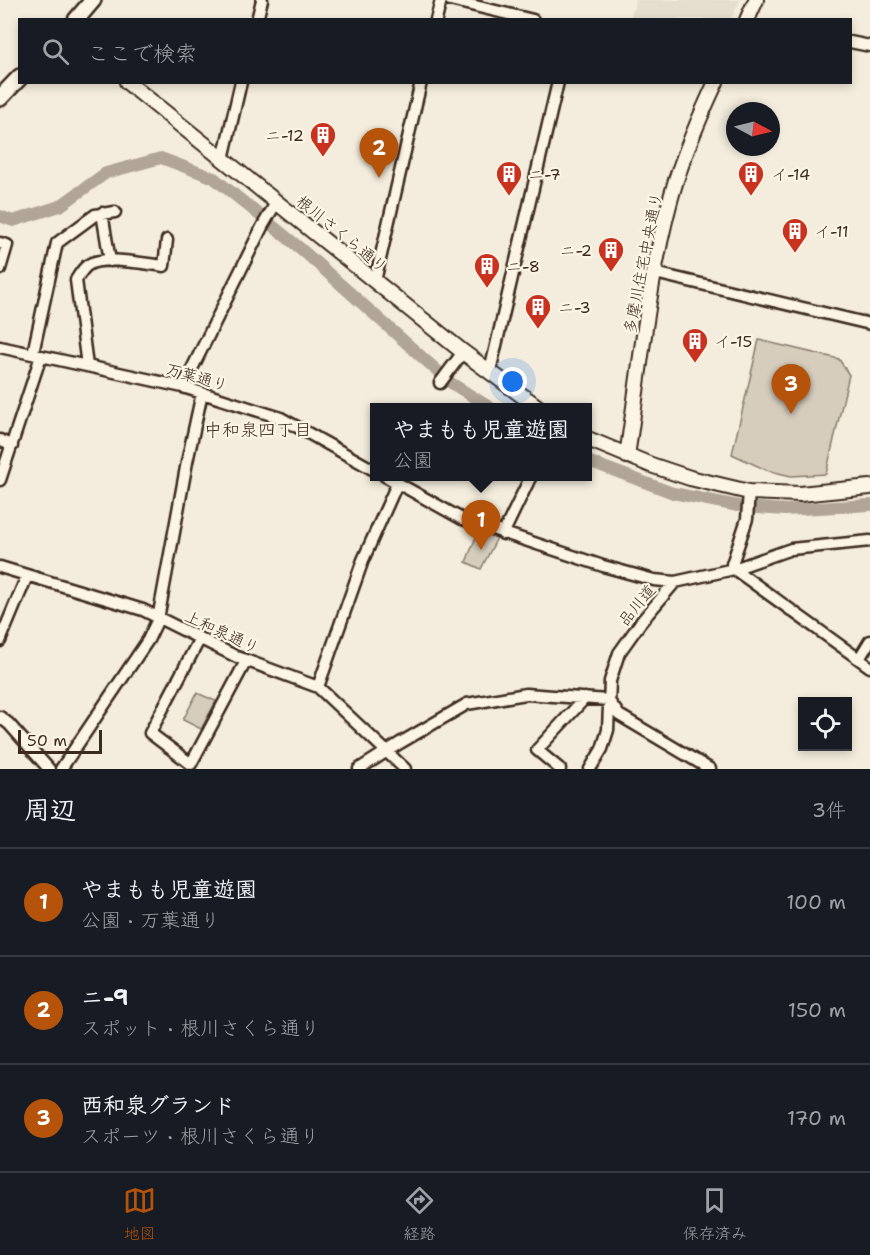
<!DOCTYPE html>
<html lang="ja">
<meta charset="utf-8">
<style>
:root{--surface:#171b24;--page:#242831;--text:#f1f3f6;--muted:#9ea1a6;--line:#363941;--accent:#b45309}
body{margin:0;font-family:"Shantell Sans","Klee One",sans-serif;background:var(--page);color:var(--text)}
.controls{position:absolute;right:18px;bottom:18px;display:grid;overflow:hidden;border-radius:0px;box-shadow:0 3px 9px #0003}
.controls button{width:54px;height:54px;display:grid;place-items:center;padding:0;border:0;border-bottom:2px solid var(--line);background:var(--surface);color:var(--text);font:30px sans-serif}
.compass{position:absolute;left:726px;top:102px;width:54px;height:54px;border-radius:50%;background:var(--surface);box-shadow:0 3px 9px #0003;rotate:97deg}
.scale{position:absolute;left:18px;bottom:15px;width:84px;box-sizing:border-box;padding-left:6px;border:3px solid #3b2a1e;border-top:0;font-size:16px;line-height:21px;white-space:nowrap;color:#3b2a1e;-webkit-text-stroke:4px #fcf5e5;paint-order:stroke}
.you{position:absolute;left:513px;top:382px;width:21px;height:21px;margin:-15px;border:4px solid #fff;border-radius:50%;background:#1a73e8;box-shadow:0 0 0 9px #1a73e833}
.badge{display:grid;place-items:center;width:39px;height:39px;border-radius:50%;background:var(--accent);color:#fff;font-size:20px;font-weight:700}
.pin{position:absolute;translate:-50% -50px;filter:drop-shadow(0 2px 3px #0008)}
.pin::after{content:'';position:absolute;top:32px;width:21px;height:18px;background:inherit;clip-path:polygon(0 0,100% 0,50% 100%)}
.popup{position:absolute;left:370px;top:403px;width:222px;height:78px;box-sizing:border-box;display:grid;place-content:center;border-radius:0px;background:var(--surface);filter:drop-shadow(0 2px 4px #0005);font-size:20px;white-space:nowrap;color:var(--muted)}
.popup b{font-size:22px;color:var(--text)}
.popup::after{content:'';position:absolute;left:50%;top:100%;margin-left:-12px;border:12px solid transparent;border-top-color:var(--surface)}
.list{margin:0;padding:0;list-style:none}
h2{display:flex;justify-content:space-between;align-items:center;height:78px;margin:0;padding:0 24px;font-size:26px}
h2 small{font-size:20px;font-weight:400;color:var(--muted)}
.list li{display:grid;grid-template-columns:39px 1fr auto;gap:18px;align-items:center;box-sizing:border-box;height:108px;padding:0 24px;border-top:2px solid var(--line)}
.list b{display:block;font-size:22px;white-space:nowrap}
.list p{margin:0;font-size:20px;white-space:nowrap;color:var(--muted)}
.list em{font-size:20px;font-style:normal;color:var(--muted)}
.icon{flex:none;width:33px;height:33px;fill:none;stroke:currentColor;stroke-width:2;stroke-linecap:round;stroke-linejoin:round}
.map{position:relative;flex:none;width:870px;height:769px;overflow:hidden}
.search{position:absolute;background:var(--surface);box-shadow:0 3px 9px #0003;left:18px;right:18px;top:18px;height:66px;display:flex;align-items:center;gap:15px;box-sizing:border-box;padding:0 21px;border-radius:0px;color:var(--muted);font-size:22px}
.sheet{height:402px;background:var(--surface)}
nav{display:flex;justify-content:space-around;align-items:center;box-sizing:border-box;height:84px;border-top:2px solid var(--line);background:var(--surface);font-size:16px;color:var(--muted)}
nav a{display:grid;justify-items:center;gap:3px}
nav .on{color:var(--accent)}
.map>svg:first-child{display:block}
.built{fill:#e5ddce}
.green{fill:#d6cdbd;stroke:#887c6e;stroke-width:1.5}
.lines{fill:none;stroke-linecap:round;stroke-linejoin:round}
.canal{stroke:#b0a596;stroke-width:12}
.minor-casing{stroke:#3b2a1e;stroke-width:15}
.tertiary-casing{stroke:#3b2a1e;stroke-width:18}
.secondary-casing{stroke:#3b2a1e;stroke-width:20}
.minor{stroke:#fcf5e5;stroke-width:10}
.tertiary{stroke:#fcf5e5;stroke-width:14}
.secondary{stroke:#fcf5e5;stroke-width:15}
.labels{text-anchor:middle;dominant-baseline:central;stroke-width:4.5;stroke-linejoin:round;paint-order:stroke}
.poi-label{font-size:16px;fill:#3b2a1e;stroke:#fcf5e5;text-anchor:start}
.street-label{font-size:16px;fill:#3b2a1e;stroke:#fcf5e5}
.neighbourhood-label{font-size:18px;fill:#3b2a1e;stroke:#fcf5e5}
</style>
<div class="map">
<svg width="870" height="769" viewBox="0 0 870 769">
<rect width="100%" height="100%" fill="#f4eddd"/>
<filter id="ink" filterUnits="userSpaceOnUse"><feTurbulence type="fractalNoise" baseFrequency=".0167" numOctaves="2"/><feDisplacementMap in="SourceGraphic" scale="12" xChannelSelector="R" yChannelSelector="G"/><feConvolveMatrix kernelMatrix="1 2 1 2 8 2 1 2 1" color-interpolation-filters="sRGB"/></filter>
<g filter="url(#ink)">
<!-- built -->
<path class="built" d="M 636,0 L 740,0 L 731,19 L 630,19 Z"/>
<!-- green -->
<path class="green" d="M 759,340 L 839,359 L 849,375 L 826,474 L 791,476 L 766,470 L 732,454 Z
M 478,532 L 497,538 L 481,569 L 466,562 Z
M 197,693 L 216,701 L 201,729 L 183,720 Z"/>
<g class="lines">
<!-- canal -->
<path class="canal" d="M 0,216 L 13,221 L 60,206 L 106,173 L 161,158 L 214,178 L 301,249 L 451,383 L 491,408
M 588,461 L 673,493 L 738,506
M 757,508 L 785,510 L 870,505"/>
<!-- minor casing -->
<g class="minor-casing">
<path id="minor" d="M 450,0 L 533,20
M 257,20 L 262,0
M 436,20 L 441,0
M 850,42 L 870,46
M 223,159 L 241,82
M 102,213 L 110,261
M 0,243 L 7,245 L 0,269
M 655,273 L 870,324
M 375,281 L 421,82
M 0,347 L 183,387 L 281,418 L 374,470
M 33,353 L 57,243 L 95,215 L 115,212
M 87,366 L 76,280 C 79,275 83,268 88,265 C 102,255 146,264 164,266 L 167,240
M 490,371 L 558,82
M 440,383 L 463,352
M 183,387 L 262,227 L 277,201
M 0,440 L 12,446
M 385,476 L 462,519 L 603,566 L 654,580 L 675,582
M 0,480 L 41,356
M 749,492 L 747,519 L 732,564 L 734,569 L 870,667
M 503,534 L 531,476
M 0,567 L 143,610 L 237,657 L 318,687 L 405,769
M 199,640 L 150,733 L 191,764 L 246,661
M 0,641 L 27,576
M 859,659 L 870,641
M 318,687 L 363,560 L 397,484
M 0,717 L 9,724 L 49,769
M 61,769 L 148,640 L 158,619 L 187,462 L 202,393
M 359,769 L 400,743 L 467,704 L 526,694 L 608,700 L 619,715 L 710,769
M 560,769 L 537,750 L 585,698
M 590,769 L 602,749 L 608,730 L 610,681 L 619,653 L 641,622 L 675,582 L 734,569 L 791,549 L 870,541"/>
</g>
<!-- tertiary casing -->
<g class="tertiary-casing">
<path id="tertiary" d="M 747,20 L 756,0
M 127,82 L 463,352 L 539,408
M 588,439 L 651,465 L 690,478 L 749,492 L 800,494 L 870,487
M 627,456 C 641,364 649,269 676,180 C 687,147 701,114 716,82"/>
</g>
<!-- secondary casing -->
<g class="secondary-casing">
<path id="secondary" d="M 76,20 L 93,0
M 0,98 L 20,77"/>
</g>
<!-- minor -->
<use href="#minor" class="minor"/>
<!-- tertiary -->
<use href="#tertiary" class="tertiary"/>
<!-- secondary -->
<use href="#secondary" class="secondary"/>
</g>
</g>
<!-- icons -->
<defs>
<g id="building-pin" transform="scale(1.35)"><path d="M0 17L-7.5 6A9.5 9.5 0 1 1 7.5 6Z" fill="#c8321e" stroke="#fcf5e5"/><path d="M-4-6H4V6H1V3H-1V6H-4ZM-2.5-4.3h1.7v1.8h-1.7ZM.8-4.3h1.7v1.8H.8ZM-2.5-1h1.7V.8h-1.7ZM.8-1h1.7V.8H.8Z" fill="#fff"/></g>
</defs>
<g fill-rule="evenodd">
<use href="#building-pin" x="323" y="135"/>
<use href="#building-pin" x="509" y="174"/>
<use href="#building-pin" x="751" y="174"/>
<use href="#building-pin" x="795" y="231"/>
<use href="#building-pin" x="611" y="250"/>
<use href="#building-pin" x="487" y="266"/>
<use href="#building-pin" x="538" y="307"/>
<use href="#building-pin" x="695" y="341"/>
</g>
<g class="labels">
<!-- poi labels -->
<g class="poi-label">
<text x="304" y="135" text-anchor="end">ニ-12</text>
<text x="528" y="174">ニ-7</text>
<text x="771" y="174">イ-14</text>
<text x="814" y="231">イ-11</text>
<text x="592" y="250" text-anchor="end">ニ-2</text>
<text x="506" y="266">ニ-8</text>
<text x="558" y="307">ニ-3</text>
<text x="714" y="341">イ-15</text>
</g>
<!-- street labels -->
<g class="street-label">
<text transform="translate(342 234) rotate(39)">根川さくら通り</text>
<text transform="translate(643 263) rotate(-79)">多摩川住宅中央通り</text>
<text transform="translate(197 377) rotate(16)">万葉通り</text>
<text transform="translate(637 605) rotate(-50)">品川道</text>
<text transform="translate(222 632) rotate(25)">上和泉通り</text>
</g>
<!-- neighbourhood labels -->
<g class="neighbourhood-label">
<text x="258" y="430">中和泉四丁目</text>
</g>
</g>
</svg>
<div class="controls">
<button><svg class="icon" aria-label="locate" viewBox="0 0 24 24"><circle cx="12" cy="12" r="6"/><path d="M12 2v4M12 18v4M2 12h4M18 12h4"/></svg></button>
</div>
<svg class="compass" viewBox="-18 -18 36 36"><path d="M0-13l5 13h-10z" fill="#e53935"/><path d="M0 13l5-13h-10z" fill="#9ea1a6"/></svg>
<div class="scale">50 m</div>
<div class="you"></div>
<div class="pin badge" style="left:481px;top:550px">1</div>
<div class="popup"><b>やまもも児童遊園</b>公園</div>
<div class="pin badge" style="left:379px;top:178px">2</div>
<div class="pin badge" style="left:791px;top:414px">3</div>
<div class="search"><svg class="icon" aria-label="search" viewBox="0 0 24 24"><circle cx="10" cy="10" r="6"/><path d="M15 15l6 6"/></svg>ここで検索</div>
</div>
<section class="sheet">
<h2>周辺<small>3件</small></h2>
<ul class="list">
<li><span class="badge">1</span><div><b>やまもも児童遊園</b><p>公園 · 万葉通り</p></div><em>100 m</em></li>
<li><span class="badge">2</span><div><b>ニ-9</b><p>スポット · 根川さくら通り</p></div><em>150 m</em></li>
<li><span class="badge">3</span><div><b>西和泉グランド</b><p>スポーツ · 根川さくら通り</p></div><em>170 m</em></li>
</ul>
</section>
<nav>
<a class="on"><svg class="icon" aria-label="map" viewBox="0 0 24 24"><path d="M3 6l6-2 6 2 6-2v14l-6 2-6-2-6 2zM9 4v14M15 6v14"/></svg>地図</a>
<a><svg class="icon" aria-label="directions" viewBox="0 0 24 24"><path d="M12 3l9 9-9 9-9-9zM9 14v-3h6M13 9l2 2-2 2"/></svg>経路</a>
<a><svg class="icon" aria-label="saved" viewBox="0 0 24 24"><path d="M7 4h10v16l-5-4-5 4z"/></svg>保存済み</a>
</nav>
